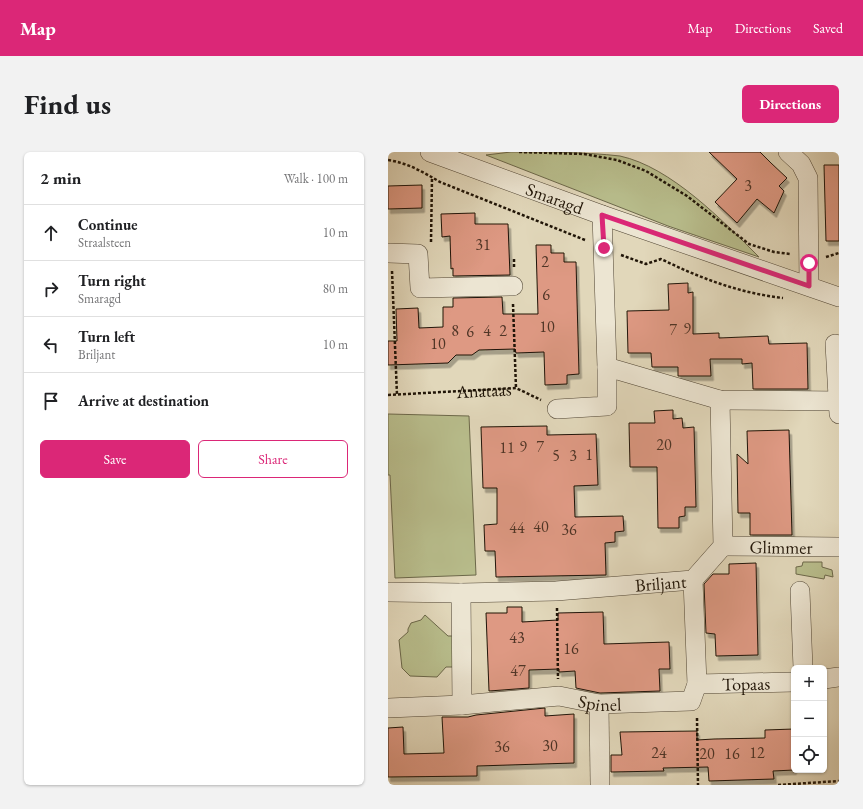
<!DOCTYPE html>
<meta charset="utf-8">
<style>
:root{--surface:#fff;--page:#f2f2f2;--text:#202124;--muted:#757577;--line:#e0e0e0;--accent:#db2777}
body{margin:0;font-family:"EB Garamond",serif;background:var(--page);color:var(--text)}
.controls{position:absolute;right:12px;bottom:12px;display:grid;overflow:hidden;border-radius:6px;box-shadow:0 1px 3px #0004}
.controls button{width:36px;height:36px;display:grid;place-items:center;padding:0;border:0;border-bottom:1px solid var(--line);background:var(--surface);color:var(--text);font:20px sans-serif}
.stop{position:absolute;width:12px;height:12px;margin:-9px;border:3px solid #db2777;border-radius:50%;background:#fff}
.stop.end{background:#db2777;border-color:#fff;box-shadow:0 1px 4px #0008}
.list{margin:0;padding:0;list-style:none}
h2{display:flex;justify-content:space-between;align-items:center;height:52px;margin:0;padding:0 16px;font-size:17px}
h2 small{font-size:13px;font-weight:400;color:var(--muted)}
.list li{display:grid;grid-template-columns:26px 1fr auto;gap:12px;align-items:center;box-sizing:border-box;height:56px;padding:0 16px;border-top:1px solid var(--line)}
.list b{display:block;font-size:15px;white-space:nowrap}
.list p{margin:0;font-size:13px;white-space:nowrap;color:var(--muted)}
.list em{font-size:13px;font-style:normal;color:var(--muted)}
.actions{display:flex;gap:8px;padding:12px 16px}
.actions a{flex:1;padding:9px 0;border:1px solid var(--accent);border-radius:6px;text-align:center;font-size:14px;color:var(--accent)}
.actions .main{background:var(--accent);color:#fff}
.icon{flex:none;width:22px;height:22px;fill:none;stroke:currentColor;stroke-width:2;stroke-linecap:round;stroke-linejoin:round}
.map{position:relative;flex:none;width:451px;height:633px;overflow:hidden;border-radius:6px}
header{display:flex;align-items:center;gap:24px;box-sizing:border-box;height:56px;padding:0 20px;background:var(--accent);color:#fff}
header strong{font-size:19px}
nav{display:flex;gap:22px;margin-inline-start:auto;font-size:14px}
.intro{display:flex;align-items:center;justify-content:space-between;box-sizing:border-box;height:96px;padding:0 24px}
h1{margin:0;font-size:28px}
.button{padding:10px 18px;border-radius:6px;background:var(--accent);color:#fff;font-size:14px;font-weight:700}
main{display:flex;gap:24px;padding:0 24px}
aside{flex:1;background:var(--surface);border-radius:6px;box-shadow:0 1px 3px #0004}
.map>svg:first-child{display:block}
.green{fill:#b8bd8c;stroke:#6c684a}
.building{fill:#de9983;stroke:#1f1407;filter:url(#shadow)}
.lines{fill:none;stroke-linecap:round;stroke-linejoin:round}
.minor-casing{stroke:#504534;stroke-width:20}
.path{stroke:#1f1407;stroke-width:2.5;stroke-dasharray:3 2;stroke-linecap:butt}
.minor{stroke:#ece5d2;stroke-width:19}
.route{stroke:#db2777;stroke-width:5}
.labels{text-anchor:middle;dominant-baseline:central;stroke-width:3;stroke-linejoin:round;paint-order:stroke}
.number-label{font-size:16px;fill:#4f3526}
.street-label{font-size:18px;fill:#1f1407;stroke:#ece5d2}
</style>
<header>
<strong>Map</strong>
<nav><a>Map</a><a>Directions</a><a>Saved</a></nav>
</header>
<div class="intro"><h1>Find us</h1><a class="button">Directions</a></div>
<main>
<aside>
<h2>2 min<small>Walk · 100 m</small></h2>
<ul class="list">
<li><svg class="icon" aria-label="ahead" viewBox="0 0 24 24"><path d="M12 20V5M6 11l6-6 6 6"/></svg><div><b>Continue</b><p>Straalsteen</p></div><em>10 m</em></li>
<li><svg class="icon" aria-label="right" viewBox="0 0 24 24"><path d="M7 20v-9h11M14 6l5 5-5 5"/></svg><div><b>Turn right</b><p>Smaragd</p></div><em>80 m</em></li>
<li><svg class="icon" aria-label="left" viewBox="0 0 24 24"><path d="M17 20v-9H6M10 6l-5 5 5 5"/></svg><div><b>Turn left</b><p>Briljant</p></div><em>10 m</em></li>
<li><svg class="icon" aria-label="arrive" viewBox="0 0 24 24"><path d="M6 21V4h12l-3 4 3 4H6"/></svg><div><b>Arrive at destination</b></div></li>
</ul>
<div class="actions"><a class="main">Save</a><a>Share</a></div>
</aside>
<div class="map">
<svg width="451" height="633" viewBox="0 0 451 633">
<defs>
<filter id="shadow"><feDropShadow dx="2.5" dy="4.5" stdDeviation="0" flood-color="#0004"/></filter>
</defs>
<rect width="100%" height="100%" fill="#e1d7ba"/>
<filter id="stains"><feTurbulence type="fractalNoise" baseFrequency=".005" numOctaves="4"/><feColorMatrix values="0 0 0 0 .2 0 0 0 0 .09 0 0 0 0 .02 0 0 0 .5 -.17"/></filter>
<radialGradient id="worn" r=".72"><stop offset=".6" stop-color="#630" stop-opacity="0"/><stop offset="1" stop-color="#630" stop-opacity=".3"/></radialGradient>
<!-- green -->
<path class="green" d="M 123,0 C 158,0 197,0 232,4 C 283,15 335,69 371,105 L 280,74 L 98,3 Z
M 0,262 L 81,264 L 88,423 L 7,426 L 2,323 L 0,323 Z
M 415,410 L 434,410 L 434,415 L 444,418 L 445,425 L 437,423 L 436,427 L 408,422 L 408,415 L 414,414 Z
M 37,463 L 60,484 L 66,484 L 67,515 L 58,515 L 49,525 L 22,524 L 14,516 L 11,488 L 20,480 L 20,477 L 23,471 L 33,468 Z"/>
<!-- building -->
<path class="building" d="M 321,0 L 372,0 L 383,11 L 399,26 L 391,34 L 396,39 L 386,61 L 369,47 L 349,71 L 327,50 L 349,27 Z
M 436,13 L 451,13 L 451,89 L 438,89 Z
M 34,33 L 34,56 L 0,57 L 0,34 Z
M 87,61 L 87,72 L 120,72 L 122,123 L 65,124 L 65,116 L 63,117 L 62,84 L 54,85 L 53,62 Z
M 148,93 L 163,93 L 163,101 L 176,101 L 176,110 L 188,110 L 191,222 L 179,223 L 179,232 L 157,233 L 156,200 L 128,201 L 127,197 L 91,198 L 84,203 L 68,203 L 60,211 L 0,213 L 0,189 L 9,189 L 8,157 L 30,156 L 31,176 L 55,175 L 55,155 L 65,155 L 65,146 L 114,145 L 115,162 L 150,162 Z
M 300,131 L 300,141 L 305,140 L 305,182 L 331,181 L 331,186 L 380,184 L 381,192 L 419,191 L 420,237 L 365,237 L 364,211 L 354,212 L 354,207 L 322,207 L 323,224 L 290,224 L 290,215 L 264,215 L 263,201 L 240,201 L 239,159 L 281,158 L 280,132 Z
M 285,258 L 285,267 L 294,266 L 295,276 L 306,275 L 308,355 L 297,355 L 297,364 L 291,365 L 291,376 L 270,376 L 269,315 L 242,315 L 241,271 L 267,271 L 266,259 Z
M 159,274 L 159,283 L 208,282 L 210,333 L 186,334 L 187,365 L 235,364 L 236,379 L 227,380 L 227,390 L 217,391 L 218,423 L 108,425 L 107,399 L 97,399 L 96,373 L 109,372 L 109,336 L 95,336 L 93,275 Z
M 401,278 L 404,383 L 362,383 L 362,361 L 350,361 L 349,302 L 360,312 L 359,279 Z
M 368,411 L 370,503 L 328,504 L 327,482 L 318,481 L 316,432 L 325,422 L 341,422 L 341,412 Z
M 119,455 L 134,455 L 134,470 L 170,468 L 170,461 L 215,460 L 216,492 L 281,490 L 282,517 L 271,517 L 272,539 L 212,541 L 188,536 L 187,519 L 171,520 L 171,517 L 141,518 L 141,536 L 101,539 L 98,461 L 119,461 Z
M 157,556 L 157,564 L 186,562 L 186,611 L 89,614 L 89,624 L 0,625 L 0,576 L 15,575 L 16,602 L 56,601 L 54,565 L 80,565 L 88,563 Z
M 406,577 L 406,618 L 385,619 L 386,627 L 321,629 L 320,615 L 275,616 L 276,619 L 223,620 L 223,603 L 234,603 L 232,580 L 309,579 L 309,588 L 326,587 L 377,586 L 377,578 Z"/>
<g class="lines">
<!-- minor casing -->
<g class="minor-casing">
<g id="minor">
<path id="s2" d="M 42,0 L 214,63 L 451,145"/>
<path d="M 400,0 L 413,12 L 420,26 L 421,134"/>
<path d="M 214,63 L 219,215 L 332,248 L 451,249"/>
<path d="M 0,101 L 30,102 L 32,136 L 125,134"/>
<path d="M 447,192 L 451,262"/>
<path d="M 169,257 L 219,254 L 219,215"/>
<path id="s3" d="M 335,394 L 451,395"/>
<path d="M 412,439 L 415,516"/>
<path id="s4" d="M 0,440 L 73,441 L 168,439 L 305,428 L 335,394 L 332,248"/>
<path d="M 73,441 L 74,553"/>
<path d="M 436,527 L 451,525"/>
<path id="s5" d="M 309,532 L 406,530"/>
<path d="M 211,552 L 212,631"/>
<path id="s6" d="M 0,556 L 74,553 L 171,544 L 211,552 L 303,549 L 309,532 L 305,428"/>
</g>
</g>
<!-- path -->
<g class="path">
<path d="M 131,0 L 196,2 L 229,8 L 258,19 L 299,44 L 361,92 L 386,100 L 402,102"/>
<path d="M 0,8 C 20,11 35,20 52,30 L 197,88"/>
<path d="M 43,90 L 44,25"/>
<path d="M 233,103 L 258,112 L 273,107 C 312,126 351,141 395,146"/>
<path d="M 438,105 L 451,101"/>
<path d="M 126,115 L 126,106"/>
<path d="M 4,119 L 9,243"/>
<path d="M 125,152 L 128,236"/>
<path id="s1" d="M 0,243 L 128,236 L 153,248"/>
<path d="M 169,456 L 170,527"/>
<path d="M 309,566 L 310,633"/>
<path d="M 390,633 L 451,629"/>
</g>
<!-- minor -->
<use href="#minor" class="minor"/>
</g>
<g class="lines">
<!-- route -->
<path class="route" d="M 216,96 L 214,63 L 421,134 L 421,111"/>
</g>
<g class="labels">
<!-- number labels -->
<g class="number-label">
<text x="360" y="33">3</text>
<text x="95" y="92">31</text>
<text x="157" y="109">2</text>
<text x="158" y="142">6</text>
<text x="159" y="174">10</text>
<text x="299" y="176">9</text>
<text x="285" y="177">7</text>
<text x="67" y="178">8</text>
<text x="99" y="178">4</text>
<text x="115" y="178">2</text>
<text x="82" y="179">6</text>
<text x="50" y="191">10</text>
<text x="276" y="292">20</text>
<text x="135" y="294">9</text>
<text x="152" y="294">7</text>
<text x="119" y="295">11</text>
<text x="201" y="302">1</text>
<text x="168" y="303">5</text>
<text x="185" y="303">3</text>
<text x="153" y="374">40</text>
<text x="129" y="375">44</text>
<text x="181" y="377">36</text>
<text x="129" y="485">43</text>
<text x="183" y="496">16</text>
<text x="130" y="518">47</text>
<text x="162" y="593">30</text>
<text x="114" y="594">36</text>
<text x="271" y="600">24</text>
<text x="369" y="600">12</text>
<text x="319" y="601">20</text>
<text x="344" y="601">16</text>
</g>
<!-- street labels -->
<g class="street-label">
<text stroke="none"><textPath href="#s2" startOffset="133">Smaragd</textPath></text>
<text stroke="none"><textPath href="#s1" startOffset="96">Anataas</textPath></text>
<text stroke="none"><textPath href="#s3" startOffset="58">Glimmer</textPath></text>
<text stroke="none"><textPath href="#s4" startOffset="273">Briljant</textPath></text>
<text stroke="none"><textPath href="#s5" startOffset="49">Topaas</textPath></text>
<text stroke="none"><textPath href="#s6" startOffset="213">Spinel</textPath></text>
</g>
</g>
<rect width="100%" height="100%" filter="url(#stains)"/>
<rect width="100%" height="100%" fill="url(#worn)"/>
</svg>
<div class="controls">
<button>+</button>
<button>−</button>
<button><svg class="icon" aria-label="locate" viewBox="0 0 24 24"><circle cx="12" cy="12" r="6"/><path d="M12 2v4M12 18v4M2 12h4M18 12h4"/></svg></button>
</div>
<div class="stop" style="left:421px;top:111px"></div>
<div class="stop end" style="left:216px;top:96px"></div>
</div>
</main>
